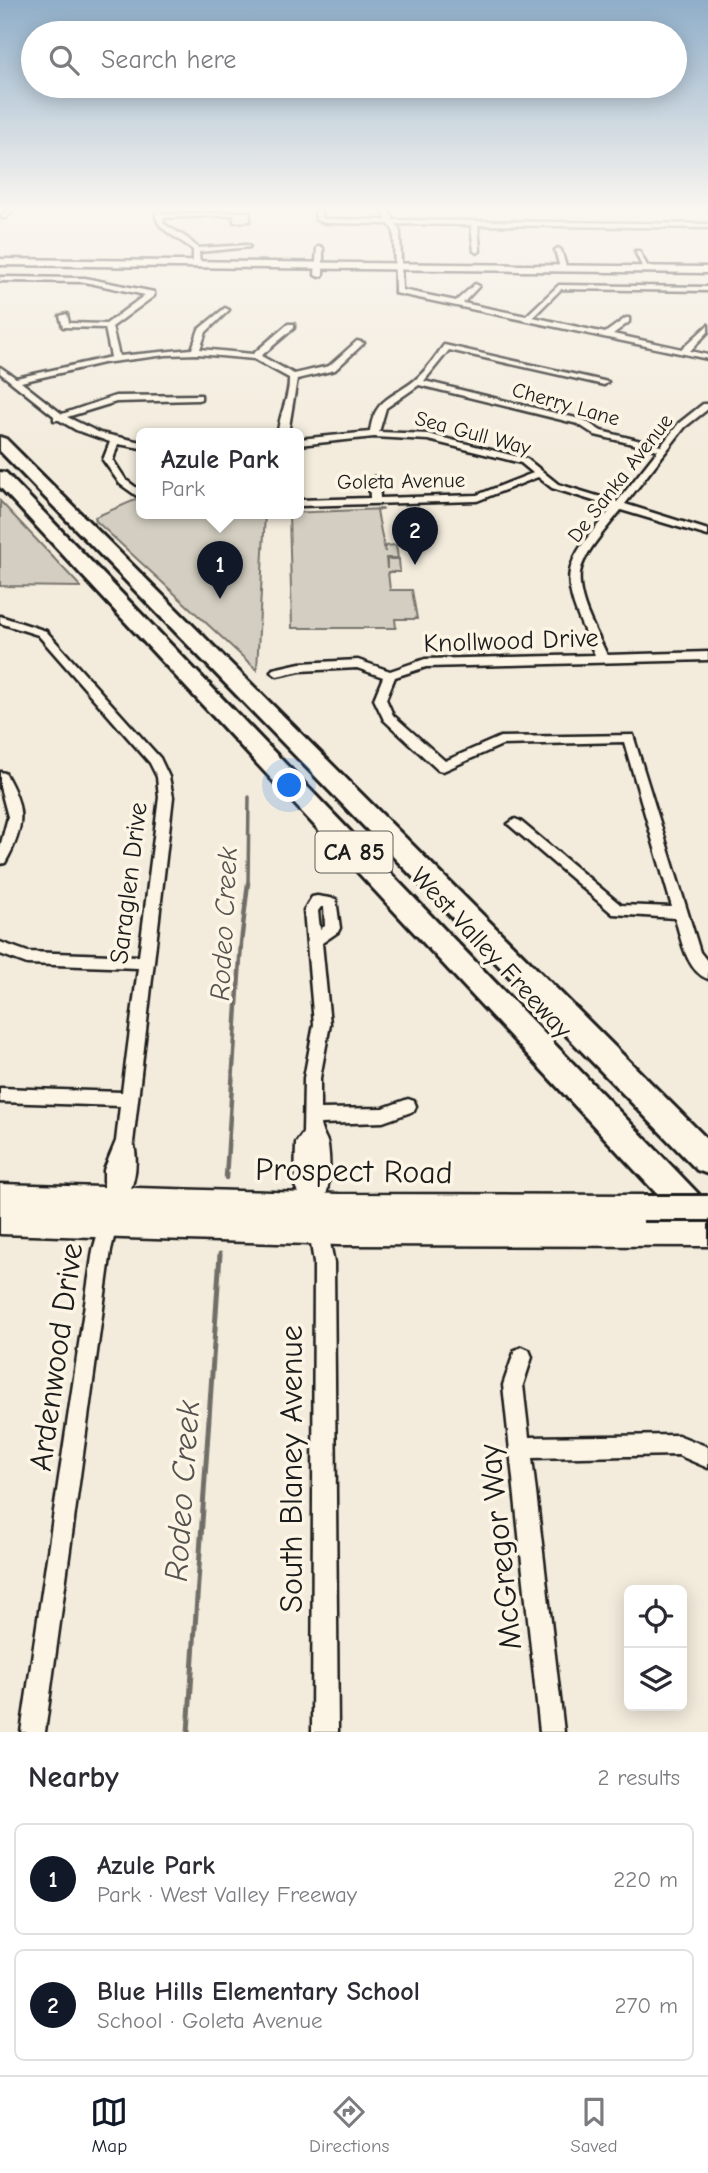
<!DOCTYPE html>
<meta charset="utf-8">
<style>
:root{--surface:#fff;--page:#f7f7f7;--text:#2b2b33;--muted:#7c7c81;--line:#e1e1e2;--accent:#111827}
body{margin:0;font-family:"Comic Neue",sans-serif;background:var(--page);color:var(--text)}
.controls{position:absolute;right:21px;bottom:21px;display:grid;overflow:hidden;border-radius:10px;box-shadow:0 4px 18px #0003}
.controls button{width:63px;height:63px;display:grid;place-items:center;padding:0;border:0;border-bottom:2px solid var(--line);background:var(--surface);color:var(--text);font:35px sans-serif}
.you{position:absolute;left:290px;top:786px;width:24px;height:24px;margin:-18px;border:5px solid #fff;border-radius:50%;background:#1a73e8;box-shadow:0 0 0 10px #1a73e833}
.badge{display:grid;place-items:center;width:46px;height:46px;border-radius:50%;background:var(--accent);color:#fff;font-size:23px;font-weight:700}
.pin{position:absolute;translate:-50% -58px;filter:drop-shadow(0 2px 4px #0008)}
.pin::after{content:'';position:absolute;top:37px;width:24px;height:21px;background:inherit;clip-path:polygon(0 0,100% 0,50% 100%)}
.popup{position:absolute;left:136px;top:428px;width:168px;height:91px;box-sizing:border-box;display:grid;place-content:center;border-radius:10px;background:var(--surface);filter:drop-shadow(0 2px 5px #0005);font-size:23px;white-space:nowrap;color:var(--muted)}
.popup b{font-size:26px;color:var(--text)}
.popup::after{content:'';position:absolute;left:50%;top:100%;margin-left:-14px;border:14px solid transparent;border-top-color:var(--surface)}
.list{margin:0;padding:0;list-style:none}
h2{display:flex;justify-content:space-between;align-items:center;height:91px;margin:0;padding:0 28px;font-size:30px}
h2 small{font-size:23px;font-weight:400;color:var(--muted)}
.list li{display:grid;grid-template-columns:46px 1fr auto;gap:21px;align-items:center;box-sizing:border-box;height:112px;margin:0 14px 14px;padding:0 14px;border:2px solid var(--line);border-radius:10px}
.list b{display:block;font-size:26px;white-space:nowrap}
.list p{margin:0;font-size:23px;white-space:nowrap;color:var(--muted)}
.list em{font-size:23px;font-style:normal;color:var(--muted)}
.icon{flex:none;width:38px;height:38px;fill:none;stroke:currentColor;stroke-width:2;stroke-linecap:round;stroke-linejoin:round}
.map{position:relative;flex:none;width:708px;height:1732px;overflow:hidden}
.search{position:absolute;background:var(--surface);box-shadow:0 4px 18px #0003;left:21px;right:21px;top:21px;height:77px;display:flex;align-items:center;gap:18px;box-sizing:border-box;padding:0 24px;border-radius:38px;color:var(--muted);font-size:26px}
.sheet{height:343px;background:var(--surface)}
nav{display:flex;justify-content:space-around;align-items:center;box-sizing:border-box;height:98px;border-top:2px solid var(--line);background:var(--surface);font-size:19px;color:var(--muted)}
nav a{display:grid;justify-items:center;gap:4px}
nav .on{color:var(--accent)}
.map>svg:first-child{display:block}
.green{fill:#d3cec1;stroke:#78756e;stroke-width:2}
.lines{fill:none;stroke-linecap:round;stroke-linejoin:round}
.stream-far2{stroke:#716e68;stroke-width:3.5}
.stream-far1{stroke:#716e68;stroke-width:4.5}
.stream{stroke:#716e68;stroke-width:5}
.minor-casing{stroke:#1c1c1c;stroke-width:5}
.tertiary-casing{stroke:#1c1c1c;stroke-width:5}
.secondary-casing{stroke:#1c1c1c;stroke-width:5}
.primary-casing{stroke:#1c1c1c;stroke-width:5}
.motorway-casing{stroke:#1c1c1c;stroke-width:6}
.minor{fill:#fcf5e5;fill-rule:evenodd}
.tertiary{fill:#fcf5e5;fill-rule:evenodd}
.secondary{fill:#fcf5e5;fill-rule:evenodd}
.primary{fill:#fcf5e5;fill-rule:evenodd}
.motorway{fill:#fcf5e5;fill-rule:evenodd}
.primary-bridge-casing{stroke:#1c1c1c;stroke-width:30;stroke-linecap:butt}
.primary-bridge{stroke:#fcf5e5;stroke-width:24}
.labels{text-anchor:middle;dominant-baseline:central;stroke-width:7;stroke-linejoin:round;paint-order:stroke}
.far-street-label{font-size:21px;fill:#1c1c1c;stroke:#fcf5e5}
.shield{fill:#fcf5e5;stroke:#5f5d58;stroke-width:2}
.shield-label{font-size:24px;font-weight:bold;fill:#1c1c1c}
.street-label{font-size:26px;fill:#1c1c1c;stroke:#fcf5e5}
.water-label{font-size:28px;font-style:italic;fill:#55534f;stroke:#fcf5e5}
.near-street-label{font-size:32px;fill:#1c1c1c;stroke:#fcf5e5}
.near-water-label{font-size:33px;font-style:italic;fill:#55534f;stroke:#fcf5e5}
</style>
<div class="map">
<svg width="708" height="1732" viewBox="0 0 708 1732">
<rect width="100%" height="100%" fill="#f3ecdd"/>
<filter id="ink" filterUnits="userSpaceOnUse"><feTurbulence type="fractalNoise" baseFrequency=".0143" numOctaves="2"/><feDisplacementMap in="SourceGraphic" scale="14" xChannelSelector="R" yChannelSelector="G"/><feConvolveMatrix kernelMatrix="1 2 1 2 8 2 1 2 1" color-interpolation-filters="sRGB"/></filter>
<g filter="url(#ink)">
<!-- green -->
<path class="green" d="M 135,500 L 141,502 L 141,513 L 265,513 L 257,670 L 96,521 L 95,517 Z
M 0,501 L 81,587 L 0,586 Z
M 384,509 L 377,511 L 385,552 L 385,546 L 396,545 L 398,558 L 386,558 L 387,569 L 387,559 L 399,559 L 400,572 L 388,572 L 390,590 L 412,590 L 417,619 L 395,619 L 396,628 L 292,628 L 289,513 Z"/>
<g class="lines">
<!-- stream-far2 -->
<path class="stream-far2" d="M 248,884 L 249,797"/>
<!-- stream-far1 -->
<path class="stream-far1" d="M 226,1178 L 241,943 L 248,883"/>
<!-- stream -->
<path class="stream" d="M 188,1732 L 220,1254"/>
<!-- minor casing -->
<g class="minor-casing">
<path id="minor" d="M 6,211 L 13,211 L 5,218 L 1,218 Z
M 156,211 L 162,211 L 163,214 L 249,212 L 250,221 L 234,222 L 234,215 L 163,218 L 164,224 L 187,238 L 198,248 L 247,245 L 250,247 L 199,252 L 200,265 L 193,267 L 193,250 C 180,238 153,229 156,211 Z
M 315,211 L 321,211 L 321,218 L 326,219 L 387,220 L 383,211 L 389,211 L 394,220 L 708,224 L 708,228 L 478,225 L 480,251 L 477,253 L 474,251 L 471,225 L 396,224 L 400,232 L 402,290 L 456,301 L 475,284 L 479,286 L 463,303 L 526,316 L 559,285 L 708,287 L 708,291 L 561,289 L 533,317 L 605,333 L 626,318 L 629,318 L 629,322 L 613,334 L 682,349 L 708,325 L 708,332 L 690,351 L 708,355 L 708,359 L 395,293 L 394,232 L 389,224 L 326,223 L 316,220 Z
M 320,246 L 323,248 L 323,275 L 319,277 L 315,275 L 317,248 Z
M 558,248 L 561,250 L 567,270 L 560,268 L 555,250 Z
M 635,251 L 639,251 L 650,271 L 644,271 Z
M 0,277 L 85,278 L 154,292 L 154,296 L 112,327 L 119,356 L 192,349 L 199,329 L 225,308 L 229,310 L 206,332 L 200,349 L 253,354 L 288,324 L 294,324 L 294,328 L 261,356 L 294,374 L 329,366 L 357,341 L 364,343 L 335,370 L 297,379 L 288,433 L 278,433 C 279,414 290,397 289,378 L 254,359 L 198,354 L 166,355 L 103,363 L 21,382 L 62,414 L 115,396 L 201,395 L 201,399 L 198,400 L 116,402 L 67,417 L 100,433 L 141,442 L 141,448 L 118,444 L 113,460 L 126,480 L 141,491 L 141,499 L 120,484 L 103,460 L 110,442 L 76,430 L 59,420 L 54,420 L 54,416 L 0,373 L 0,367 L 16,378 L 111,357 L 105,328 L 63,327 L 60,316 L 67,314 L 69,323 L 106,324 L 145,295 L 85,282 L 0,281 Z
M 444,345 L 608,382 L 604,385 L 449,350 L 424,381 L 584,420 L 601,431 L 661,446 L 679,423 L 703,404 L 708,404 L 708,409 L 685,427 L 625,504 L 708,530 L 708,536 L 621,510 C 609,526 583,553 580,573 C 577,601 596,630 607,655 L 708,652 L 708,660 L 426,667 L 395,677 L 386,699 L 393,715 L 445,761 L 500,737 L 633,735 L 700,952 L 708,962 L 708,979 C 686,971 681,938 675,918 L 613,914 L 508,824 L 515,819 L 520,821 L 621,905 L 672,907 L 624,742 L 502,745 L 443,771 L 438,770 L 384,720 L 374,699 L 383,677 L 357,668 L 300,671 L 277,676 L 271,672 L 273,669 L 300,663 L 358,660 L 390,671 L 425,659 L 595,655 C 586,633 565,596 570,571 C 575,547 598,526 613,507 L 552,488 L 538,477 L 477,501 L 299,506 L 299,500 L 370,498 L 369,480 L 374,477 L 379,480 L 380,498 L 477,495 L 533,473 L 521,463 L 428,440 L 374,437 L 299,445 L 299,439 L 370,432 C 374,398 393,398 415,380 C 427,370 435,357 444,345 ZM 419,385 L 578,424 L 595,435 L 658,450 L 617,502 L 558,484 L 527,459 L 428,434 L 379,432 L 386,408 Z
M 0,616 L 46,631 L 160,758 L 169,777 L 173,797 L 133,1143 C 140,1161 134,1201 114,1209 L 108,1207 L 104,1192 L 104,1170 L 116,1141 L 120,1106 L 0,1102 L 0,1088 L 122,1092 L 138,968 L 27,964 L 0,954 L 0,942 L 28,952 L 139,956 L 159,797 L 157,777 L 150,763 L 38,635 L 0,623 Z
M 0,772 L 5,773 C 26,808 25,828 5,863 L 0,864 L 0,847 L 8,817 L 0,787 Z
M 317,896 L 336,899 L 340,928 L 338,932 L 322,943 L 330,1024 L 320,1078 L 320,1109 L 383,1108 L 408,1099 L 414,1101 L 416,1106 L 414,1111 L 383,1122 L 320,1124 C 321,1133 326,1136 328,1145 C 331,1169 330,1191 320,1213 L 314,1215 L 308,1213 L 295,1186 L 296,1143 L 303,1133 L 304,1078 L 314,1024 L 304,910 L 312,897 ZM 321,907 L 324,907 L 325,926 L 320,929 L 318,911 Z
M 109,1212 L 115,1215 L 118,1221 L 111,1250 L 45,1732 L 21,1732 L 93,1250 L 103,1215 Z
M 522,1347 L 529,1350 L 532,1357 L 523,1385 L 529,1437 L 678,1435 L 708,1447 L 708,1468 L 678,1455 L 532,1458 L 564,1732 L 540,1732 L 503,1385 L 515,1350 Z"/>
</g>
<!-- tertiary casing -->
<g class="tertiary-casing">
<path id="tertiary" d="M 318,1214 L 325,1217 L 334,1263 L 338,1732 L 312,1732 L 314,1263 L 308,1224 L 311,1217 Z"/>
</g>
<!-- secondary casing -->
<g class="secondary-casing">
<path id="secondary" d="M 0,259 L 708,267 L 708,273 L 0,265 Z"/>
</g>
<!-- primary casing -->
<g class="primary-casing">
<path id="primary" d="M 0,1184 L 339,1194 L 643,1195 L 653,1199 L 656,1208 L 653,1217 L 645,1220 L 708,1220 L 708,1246 L 339,1245 L 0,1234 Z"/>
</g>
<!-- motorway casing -->
<g class="motorway-casing">
<path id="motorway" d="M 0,437 L 6,439 L 708,1140 L 708,1174 L 697,1170 L 0,451 Z
M 0,472 L 6,473 L 708,1204 L 708,1241 L 697,1237 L 0,487 Z"/>
</g>
<!-- minor -->
<use href="#minor" class="minor"/>
<!-- tertiary -->
<use href="#tertiary" class="tertiary"/>
<!-- secondary -->
<use href="#secondary" class="secondary"/>
<!-- primary -->
<use href="#primary" class="primary"/>
<!-- motorway -->
<use href="#motorway" class="motorway"/>
<!-- primary-bridge casing -->
<g class="primary-bridge-casing">
<path id="primary-bridge" d="M 643,1208 L 708,1208"/>
</g>
<!-- primary-bridge -->
<use href="#primary-bridge" class="primary-bridge"/>
</g>
</g>
<!-- sky -->
<linearGradient id="sky" x2="0" y2="1"><stop stop-color="#8faec9"/><stop offset="0.46" stop-color="#faf6f0"/><stop offset="1" stop-color="#faf6f0" stop-opacity="0"/></linearGradient>
<rect width="708" height="454" fill="url(#sky)"/>
<g class="labels">
<!-- far-street labels -->
<g class="far-street-label">
<text transform="translate(566 404) rotate(16)">Cherry Lane</text>
<text transform="translate(473 433) rotate(15)">Sea Gull Way</text>
<text transform="translate(620 478) rotate(-52)">De Sanka Avenue</text>
<text transform="translate(401 481) rotate(-1)">Goleta Avenue</text>
</g>
<!-- shield labels -->
<rect class="shield" x="315.5" y="831.5" width="77" height="41" rx="5"/>
<g class="shield-label">
<text x="354" y="852">CA 85</text>
</g>
<!-- street labels -->
<g class="street-label">
<text transform="translate(511 641) rotate(-2)">Knollwood Drive</text>
<text transform="translate(129 883) rotate(-83)">Saraglen Drive</text>
<text transform="translate(491 953) rotate(47)">West Valley Freeway</text>
</g>
<!-- water labels -->
<g class="water-label">
<text transform="translate(224 924) rotate(-87)">Rodeo Creek</text>
</g>
<!-- near-street labels -->
<g class="near-street-label">
<text transform="translate(354 1171) rotate(1)">Prospect Road</text>
<text transform="translate(56 1357) rotate(-82)">Ardenwood Drive</text>
<text transform="translate(291 1469) rotate(-90)">South Blaney Avenue</text>
<text transform="translate(500 1547) rotate(-96)">McGregor Way</text>
</g>
<!-- near-water labels -->
<g class="near-water-label">
<text transform="translate(182 1491) rotate(-86)">Rodeo Creek</text>
</g>
</g>
</svg>
<div class="controls">
<button><svg class="icon" aria-label="locate" viewBox="0 0 24 24"><circle cx="12" cy="12" r="6"/><path d="M12 2v4M12 18v4M2 12h4M18 12h4"/></svg></button>
<button><svg class="icon" aria-label="layers" viewBox="0 0 24 24"><path d="M12 4l9 5-9 5-9-5zM3 14l9 5 9-5"/></svg></button>
</div>
<div class="you"></div>
<div class="pin badge" style="left:220px;top:599px">1</div>
<div class="popup"><b>Azule Park</b>Park</div>
<div class="pin badge" style="left:415px;top:565px">2</div>
<div class="search"><svg class="icon" aria-label="search" viewBox="0 0 24 24"><circle cx="10" cy="10" r="6"/><path d="M15 15l6 6"/></svg>Search here</div>
</div>
<section class="sheet">
<h2>Nearby<small>2 results</small></h2>
<ul class="list">
<li><span class="badge">1</span><div><b>Azule Park</b><p>Park · West Valley Freeway</p></div><em>220 m</em></li>
<li><span class="badge">2</span><div><b>Blue Hills Elementary School</b><p>School · Goleta Avenue</p></div><em>270 m</em></li>
</ul>
</section>
<nav>
<a class="on"><svg class="icon" aria-label="map" viewBox="0 0 24 24"><path d="M3 6l6-2 6 2 6-2v14l-6 2-6-2-6 2zM9 4v14M15 6v14"/></svg>Map</a>
<a><svg class="icon" aria-label="directions" viewBox="0 0 24 24"><path d="M12 3l9 9-9 9-9-9zM9 14v-3h6M13 9l2 2-2 2"/></svg>Directions</a>
<a><svg class="icon" aria-label="saved" viewBox="0 0 24 24"><path d="M7 4h10v16l-5-4-5 4z"/></svg>Saved</a>
</nav>
